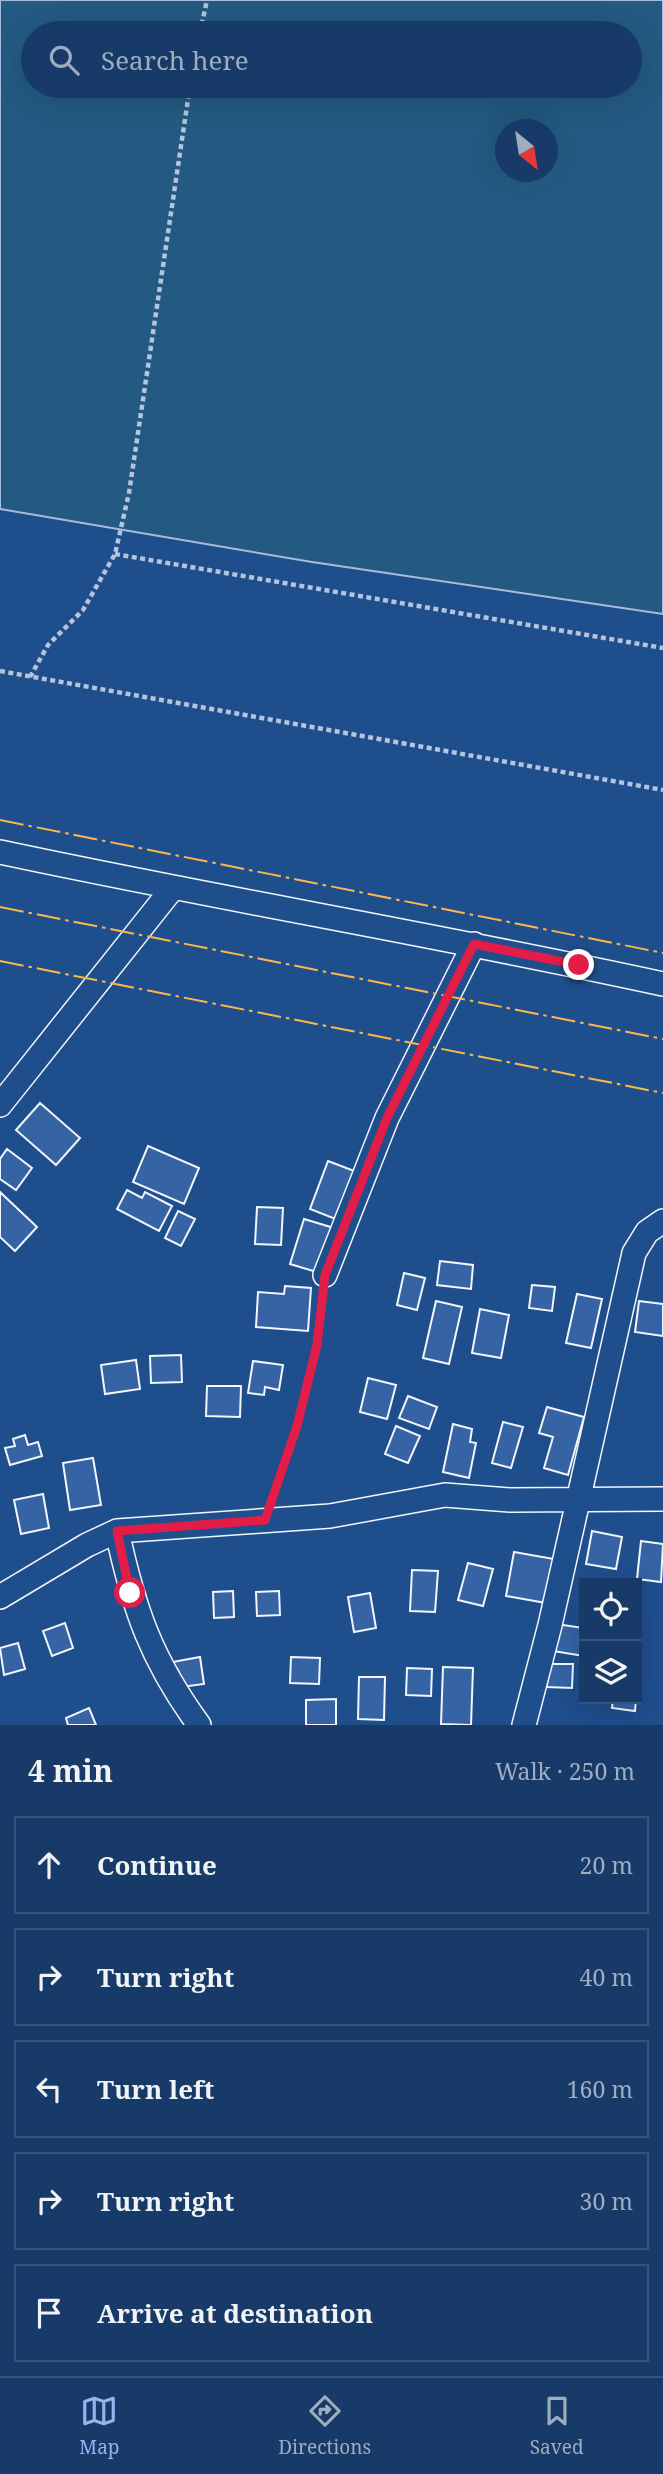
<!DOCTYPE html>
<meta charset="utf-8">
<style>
:root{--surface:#173a69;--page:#20416f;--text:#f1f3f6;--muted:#9eadc0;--line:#36547d;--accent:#95b2f1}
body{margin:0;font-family:"Noto Serif",serif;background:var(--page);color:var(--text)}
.controls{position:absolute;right:21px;bottom:21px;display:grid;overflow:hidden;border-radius:0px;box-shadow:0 7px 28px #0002}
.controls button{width:63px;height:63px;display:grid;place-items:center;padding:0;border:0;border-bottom:2px solid var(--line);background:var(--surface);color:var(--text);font:35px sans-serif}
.compass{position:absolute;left:495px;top:119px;width:63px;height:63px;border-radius:50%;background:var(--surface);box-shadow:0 7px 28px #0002;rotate:150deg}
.stop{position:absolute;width:21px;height:21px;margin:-16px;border:5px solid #e11d48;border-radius:50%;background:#fff}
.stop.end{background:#e11d48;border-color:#fff;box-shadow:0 2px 7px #0008}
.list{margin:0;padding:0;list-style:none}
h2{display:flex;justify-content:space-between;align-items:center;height:91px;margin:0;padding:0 28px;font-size:30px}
h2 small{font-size:23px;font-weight:400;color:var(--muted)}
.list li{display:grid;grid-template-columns:46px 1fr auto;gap:21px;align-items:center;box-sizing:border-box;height:98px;margin:0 14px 14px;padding:0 14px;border:2px solid var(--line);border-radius:0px}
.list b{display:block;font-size:26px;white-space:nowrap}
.list em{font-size:23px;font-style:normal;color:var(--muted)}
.icon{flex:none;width:38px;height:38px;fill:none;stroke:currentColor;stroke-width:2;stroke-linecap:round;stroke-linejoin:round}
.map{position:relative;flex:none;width:663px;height:1725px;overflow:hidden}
.search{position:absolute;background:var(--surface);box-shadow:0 7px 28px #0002;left:21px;right:21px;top:21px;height:77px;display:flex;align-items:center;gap:18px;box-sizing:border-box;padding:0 24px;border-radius:38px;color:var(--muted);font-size:26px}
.sheet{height:651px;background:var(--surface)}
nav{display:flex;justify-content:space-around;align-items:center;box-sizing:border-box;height:98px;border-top:2px solid var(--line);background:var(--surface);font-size:19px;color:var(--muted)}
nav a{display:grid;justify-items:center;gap:4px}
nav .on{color:var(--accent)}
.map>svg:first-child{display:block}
.green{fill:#245a82;stroke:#a8bbd7;stroke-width:2;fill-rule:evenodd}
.building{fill:#3563a3;stroke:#f2f6ff;stroke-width:2}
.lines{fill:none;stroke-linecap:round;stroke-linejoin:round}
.street-casing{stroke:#f2f6ff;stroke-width:26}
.path{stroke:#b3c4dc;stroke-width:4.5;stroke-dasharray:5 3.5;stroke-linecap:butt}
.street{stroke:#1f4e8c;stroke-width:23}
.power{stroke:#ffb74d;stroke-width:2;stroke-dasharray:24 5 3.5 5;stroke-linecap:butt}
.route{stroke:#e11d48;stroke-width:9}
</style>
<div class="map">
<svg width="663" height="1725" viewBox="0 0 663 1725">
<rect width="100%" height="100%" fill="#1f4e8c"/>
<!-- green -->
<path class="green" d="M 0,0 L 663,0 L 663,614 L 312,562 L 0,509 ZM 33,33 L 630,33 L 630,86 L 33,86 ZM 505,130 L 548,130 L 548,172 L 505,172 Z"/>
<!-- building -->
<path class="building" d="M 40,1103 L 80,1138 L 56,1165 L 16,1130 Z
M 148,1146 L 199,1168 L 184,1204 L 133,1182 Z
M 7,1149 L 32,1168 L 16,1190 L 0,1179 L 0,1159 Z
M 328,1161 L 357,1172 L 338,1220 L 310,1209 Z
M 127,1190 L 142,1198 L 145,1192 L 172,1206 L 159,1231 L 117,1209 Z
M 0,1192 L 37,1227 L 15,1251 L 0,1237 Z
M 257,1207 L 283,1208 L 281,1245 L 255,1244 Z
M 178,1211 L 195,1219 L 181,1246 L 165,1238 Z
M 304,1219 L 334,1228 L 320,1273 L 290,1264 Z
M 440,1261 L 473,1265 L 471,1289 L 437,1285 Z
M 404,1273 L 425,1278 L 417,1310 L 397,1305 Z
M 532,1285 L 555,1287 L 552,1311 L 529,1308 Z
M 285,1286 L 311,1288 L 308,1331 L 256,1327 L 258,1292 L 284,1294 Z
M 577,1294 L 602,1299 L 591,1348 L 566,1343 Z
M 436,1301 L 462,1307 L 449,1364 L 423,1358 Z
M 639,1301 L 663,1304 L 663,1336 L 635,1332 Z
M 480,1309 L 509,1315 L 501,1358 L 472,1353 Z
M 181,1355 L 182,1382 L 151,1383 L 150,1356 Z
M 136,1360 L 140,1389 L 105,1394 L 101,1365 Z
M 253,1361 L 283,1365 L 279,1390 L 265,1387 L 264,1395 L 248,1393 Z
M 368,1378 L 396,1385 L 387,1419 L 360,1412 Z
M 207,1386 L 241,1386 L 240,1417 L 206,1416 Z
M 408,1396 L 437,1407 L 429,1429 L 399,1418 Z
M 547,1407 L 584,1417 L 568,1475 L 544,1468 L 553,1437 L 539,1433 Z
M 503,1422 L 523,1427 L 511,1468 L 492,1463 Z
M 453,1424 L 472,1429 L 470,1442 L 476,1443 L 469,1478 L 443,1472 Z
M 396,1426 L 420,1436 L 408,1463 L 385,1454 Z
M 25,1435 L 28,1445 L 38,1442 L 42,1456 L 10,1465 L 5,1448 L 15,1446 L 13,1439 Z
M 93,1458 L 101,1505 L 70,1510 L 63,1463 Z
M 43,1494 L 49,1528 L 21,1534 L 14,1500 Z
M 592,1531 L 622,1537 L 616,1569 L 586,1564 Z
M 641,1541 L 663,1544 L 661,1582 L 637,1579 Z
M 514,1552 L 554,1559 L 546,1603 L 506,1596 Z
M 468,1563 L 493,1569 L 483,1606 L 458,1600 Z
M 412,1570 L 438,1571 L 435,1612 L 410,1611 Z
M 233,1591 L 234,1617 L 214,1618 L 213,1592 Z
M 279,1591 L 280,1615 L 257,1616 L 256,1592 Z
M 370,1593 L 376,1628 L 354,1632 L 348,1597 Z
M 65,1623 L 73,1648 L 52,1656 L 43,1631 Z
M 556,1624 L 584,1628 L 584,1656 L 553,1651 Z
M 18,1643 L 25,1669 L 4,1675 L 0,1648 Z
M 200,1657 L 204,1684 L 181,1687 L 178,1670 L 168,1672 L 167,1663 Z
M 291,1657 L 320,1658 L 319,1684 L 290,1683 Z
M 548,1664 L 573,1664 L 572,1688 L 547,1687 Z
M 443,1667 L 473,1668 L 471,1725 L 441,1724 Z
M 407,1668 L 432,1669 L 431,1696 L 406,1695 Z
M 359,1677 L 385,1677 L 384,1720 L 358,1719 Z
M 336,1699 L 336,1725 L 306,1725 L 306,1700 Z
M 613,1699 L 636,1699 L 635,1711 L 612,1708 Z
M 89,1708 L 96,1725 L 68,1725 L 66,1718 Z"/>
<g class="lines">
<!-- street casing -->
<g class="street-casing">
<path id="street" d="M 0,852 C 220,899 443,936 663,984
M 0,1105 L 172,889
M 325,1275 L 387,1118 L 474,944
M 117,1531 C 134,1610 151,1659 199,1725
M 0,1597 L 87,1545 L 117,1531 L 330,1516 L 445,1495 L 510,1500 L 663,1499
M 524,1725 L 550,1625 L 634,1253 L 647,1232 L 663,1221"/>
</g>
<!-- path -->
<path class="path" d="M 200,33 L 207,0
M 115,554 L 663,648
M 0,671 L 663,790
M 30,677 L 48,645 L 83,610 L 115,554 L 129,493 L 190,86
M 272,1499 C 294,1432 315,1367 323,1297"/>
<!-- street -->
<use href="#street" class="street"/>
<!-- power -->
<path class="power" d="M 0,820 L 663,953
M 0,907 L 663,1039
M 0,961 L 663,1093"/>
</g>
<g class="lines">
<!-- route -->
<path class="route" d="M 130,1593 L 117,1531 L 265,1520 L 297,1426 L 317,1345 L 325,1275 L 387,1118 L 474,944 L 579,965"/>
</g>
</svg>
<div class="controls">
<button><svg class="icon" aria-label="locate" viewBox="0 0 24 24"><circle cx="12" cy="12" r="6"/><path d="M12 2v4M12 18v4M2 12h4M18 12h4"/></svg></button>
<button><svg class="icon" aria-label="layers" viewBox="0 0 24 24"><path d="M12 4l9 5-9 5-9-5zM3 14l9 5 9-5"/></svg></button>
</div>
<svg class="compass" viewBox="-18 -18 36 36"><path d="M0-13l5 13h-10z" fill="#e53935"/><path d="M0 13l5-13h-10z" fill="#9eadc0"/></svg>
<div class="stop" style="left:130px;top:1593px"></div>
<div class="stop end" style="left:579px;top:965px"></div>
<div class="search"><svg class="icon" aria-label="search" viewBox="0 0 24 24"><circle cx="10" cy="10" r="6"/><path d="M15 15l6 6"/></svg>Search here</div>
</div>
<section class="sheet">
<h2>4 min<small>Walk · 250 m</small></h2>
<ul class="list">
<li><svg class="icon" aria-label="ahead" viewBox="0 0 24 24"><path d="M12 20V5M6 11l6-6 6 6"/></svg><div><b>Continue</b></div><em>20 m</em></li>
<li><svg class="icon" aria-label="right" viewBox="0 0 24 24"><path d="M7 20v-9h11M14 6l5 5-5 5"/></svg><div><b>Turn right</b></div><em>40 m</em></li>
<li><svg class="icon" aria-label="left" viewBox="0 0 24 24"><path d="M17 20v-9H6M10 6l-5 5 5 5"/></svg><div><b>Turn left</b></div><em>160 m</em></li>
<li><svg class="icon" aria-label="right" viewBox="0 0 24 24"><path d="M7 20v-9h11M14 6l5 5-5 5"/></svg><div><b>Turn right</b></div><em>30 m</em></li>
<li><svg class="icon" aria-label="arrive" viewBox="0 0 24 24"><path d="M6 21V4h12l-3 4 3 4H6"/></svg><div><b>Arrive at destination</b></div></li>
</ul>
</section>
<nav>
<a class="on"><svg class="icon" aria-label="map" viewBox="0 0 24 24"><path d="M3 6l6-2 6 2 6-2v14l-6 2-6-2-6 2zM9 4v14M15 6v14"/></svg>Map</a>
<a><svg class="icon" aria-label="directions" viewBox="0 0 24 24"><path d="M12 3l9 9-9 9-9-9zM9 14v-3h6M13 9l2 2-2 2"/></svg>Directions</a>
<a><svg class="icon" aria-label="saved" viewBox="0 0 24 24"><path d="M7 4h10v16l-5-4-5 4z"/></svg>Saved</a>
</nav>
